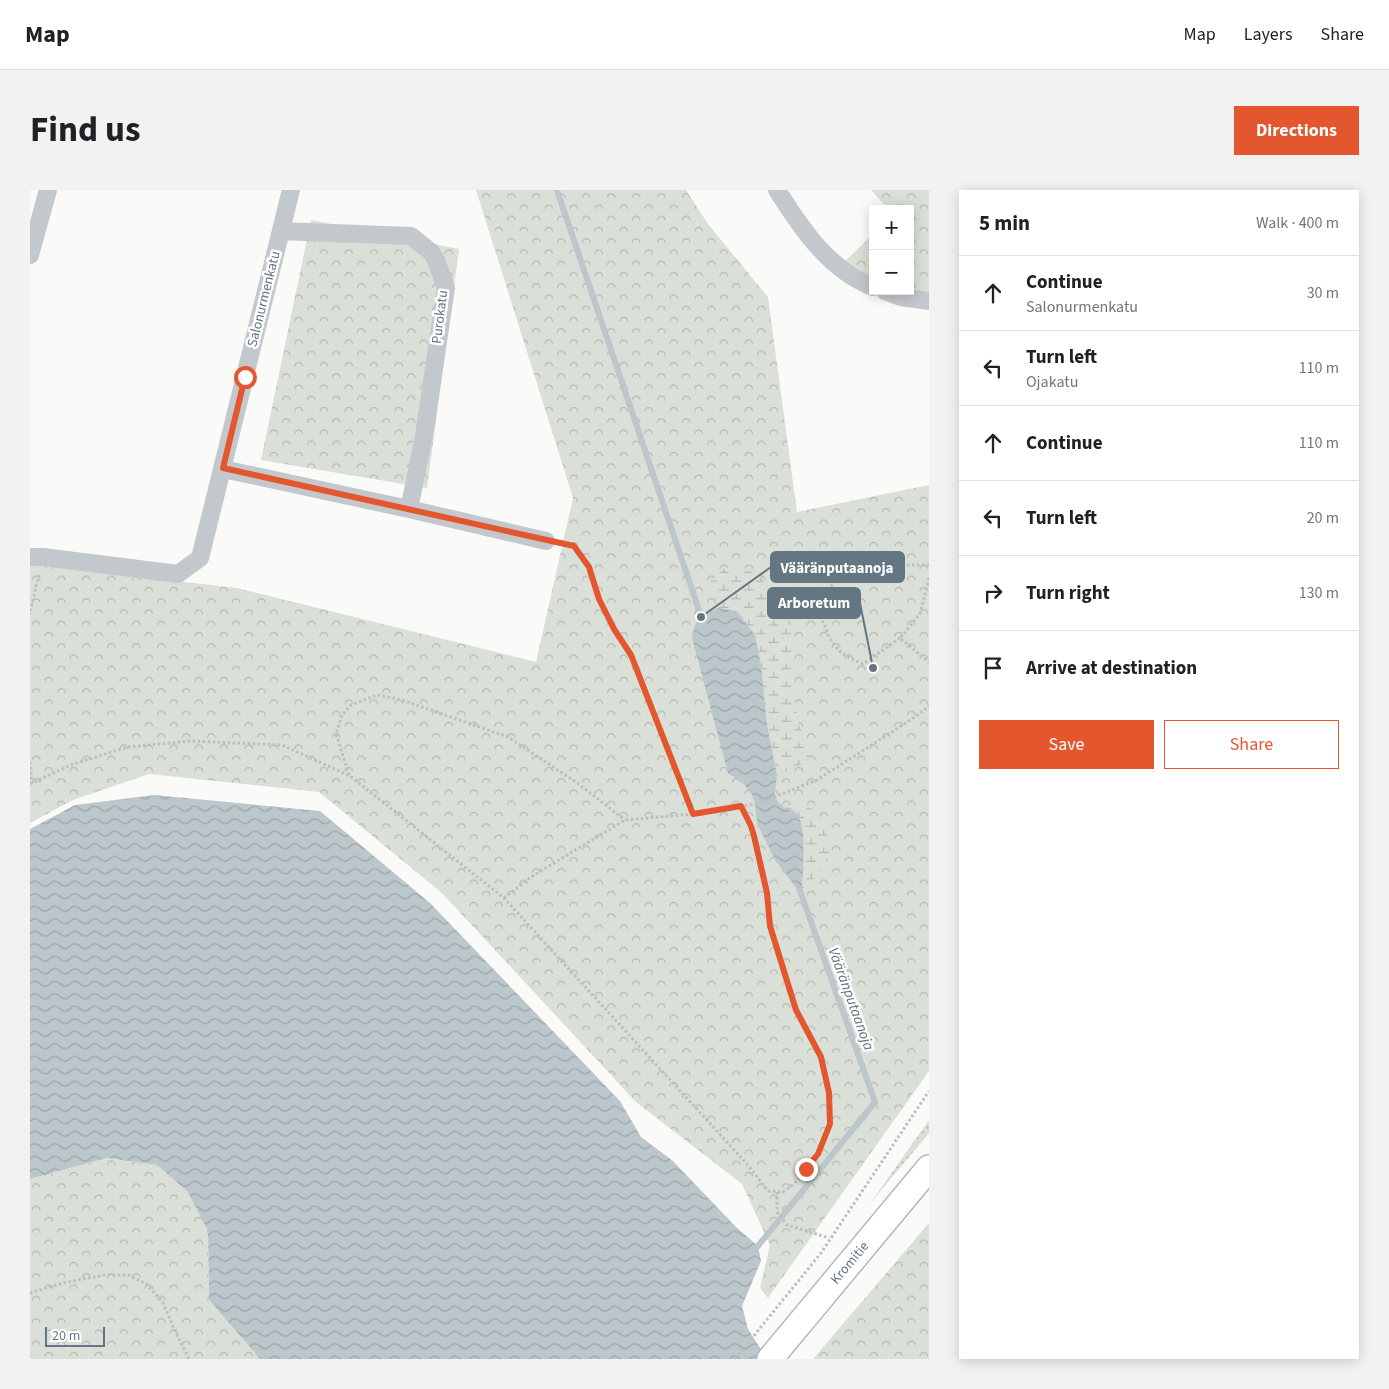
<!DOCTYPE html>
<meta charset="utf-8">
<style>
:root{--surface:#fff;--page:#f2f2f2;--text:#202124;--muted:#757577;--line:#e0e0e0;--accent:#e4572e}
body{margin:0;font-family:"Source Sans 3",sans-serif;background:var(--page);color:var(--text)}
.controls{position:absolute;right:15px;top:15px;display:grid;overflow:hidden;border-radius:0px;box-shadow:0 2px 12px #0003}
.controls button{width:45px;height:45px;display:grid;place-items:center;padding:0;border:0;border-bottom:1px solid var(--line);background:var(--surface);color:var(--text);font:25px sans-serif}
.scale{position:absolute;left:15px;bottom:12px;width:60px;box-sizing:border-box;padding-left:5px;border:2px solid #657683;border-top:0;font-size:14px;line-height:18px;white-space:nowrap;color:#657683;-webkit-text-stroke:4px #fff;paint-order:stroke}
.stop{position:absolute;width:15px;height:15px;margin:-11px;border:4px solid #e4572e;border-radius:50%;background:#fff}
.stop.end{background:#e4572e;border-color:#fff;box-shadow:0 1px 5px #0008}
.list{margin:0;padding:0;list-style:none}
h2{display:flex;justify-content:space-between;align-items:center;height:65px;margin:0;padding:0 20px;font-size:21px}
h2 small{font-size:16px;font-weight:400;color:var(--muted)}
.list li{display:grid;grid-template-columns:32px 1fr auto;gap:15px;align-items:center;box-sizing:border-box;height:75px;padding:0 20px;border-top:1px solid var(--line)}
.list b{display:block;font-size:19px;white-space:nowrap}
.list p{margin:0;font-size:16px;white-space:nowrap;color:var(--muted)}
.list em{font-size:16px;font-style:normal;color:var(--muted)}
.actions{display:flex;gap:10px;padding:15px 20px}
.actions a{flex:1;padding:11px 0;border:1px solid var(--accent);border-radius:0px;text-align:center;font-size:18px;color:var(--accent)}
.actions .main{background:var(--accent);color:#fff}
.icon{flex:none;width:28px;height:28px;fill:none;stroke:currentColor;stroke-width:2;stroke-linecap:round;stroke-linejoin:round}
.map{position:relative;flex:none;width:899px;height:1169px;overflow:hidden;border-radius:0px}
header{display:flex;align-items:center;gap:30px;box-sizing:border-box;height:70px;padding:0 25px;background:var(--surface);border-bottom:1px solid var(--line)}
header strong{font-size:24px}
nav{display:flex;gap:28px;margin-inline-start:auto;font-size:18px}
.intro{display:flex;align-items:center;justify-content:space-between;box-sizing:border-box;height:120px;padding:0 30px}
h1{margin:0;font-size:35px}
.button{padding:12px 22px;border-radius:0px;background:var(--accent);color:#fff;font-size:18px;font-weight:700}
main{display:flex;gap:30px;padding:0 30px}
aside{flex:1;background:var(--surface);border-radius:0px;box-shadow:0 2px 12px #0003}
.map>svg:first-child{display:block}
.grass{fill:url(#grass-dots)}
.forest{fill:url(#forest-crowns)}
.wetland{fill:url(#wetland-marsh)}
.water{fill:url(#water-waves)}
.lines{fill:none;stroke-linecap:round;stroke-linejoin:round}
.stream{stroke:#bbc7cb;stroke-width:6}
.secondary-casing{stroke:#b3babf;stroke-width:28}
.path{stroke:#bbbfc2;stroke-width:3;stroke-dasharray:2.5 2.5;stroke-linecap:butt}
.minor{stroke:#c3c8cc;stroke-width:18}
.secondary{stroke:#fff;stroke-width:25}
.route{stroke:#e4572e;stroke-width:6}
.labels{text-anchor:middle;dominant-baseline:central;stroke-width:5;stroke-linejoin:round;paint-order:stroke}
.street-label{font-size:14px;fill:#657683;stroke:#fff}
.water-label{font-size:15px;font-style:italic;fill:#60757c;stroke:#fff}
.leader{fill:none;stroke:#657683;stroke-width:2}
.callout-dot{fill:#657683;stroke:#fff;stroke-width:2}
.callout{fill:#657683;stroke:#657683;stroke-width:2}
.callout-label{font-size:15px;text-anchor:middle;font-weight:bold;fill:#fff}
</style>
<header>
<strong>Map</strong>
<nav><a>Map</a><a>Layers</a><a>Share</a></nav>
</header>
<div class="intro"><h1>Find us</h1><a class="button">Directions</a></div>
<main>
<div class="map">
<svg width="899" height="1169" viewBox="0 0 899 1169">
<defs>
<pattern id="grass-dots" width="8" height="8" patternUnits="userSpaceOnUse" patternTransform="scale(1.25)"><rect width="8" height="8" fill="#dadfd7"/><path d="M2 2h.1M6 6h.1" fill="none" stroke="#b4b9b4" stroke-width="1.8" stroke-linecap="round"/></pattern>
<pattern id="forest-crowns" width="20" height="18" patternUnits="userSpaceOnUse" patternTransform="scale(1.25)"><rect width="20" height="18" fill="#dadfd7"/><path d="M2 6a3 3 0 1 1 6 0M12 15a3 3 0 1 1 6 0" fill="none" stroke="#b4b9b4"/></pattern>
<pattern id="wetland-marsh" width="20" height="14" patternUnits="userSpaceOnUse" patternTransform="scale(1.25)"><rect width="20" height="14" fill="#dadfd7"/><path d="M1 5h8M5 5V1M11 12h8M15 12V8" fill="none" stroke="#b4b9b4"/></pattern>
<pattern id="water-waves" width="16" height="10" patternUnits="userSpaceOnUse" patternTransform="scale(1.25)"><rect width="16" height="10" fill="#bbc7cb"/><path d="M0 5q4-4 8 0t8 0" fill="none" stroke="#9ca6aa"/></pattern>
</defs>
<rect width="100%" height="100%" fill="#fafaf8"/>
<!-- grass -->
<path class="grass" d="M 899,930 L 899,943 L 839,1015 Z"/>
<!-- forest -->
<path class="forest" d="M 446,0 L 656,0 L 678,34 L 738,107 L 767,322 L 899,295 L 899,881 L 738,1108 L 730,1098 L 740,1055 L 712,994 L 606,912 L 412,703 L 289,602 L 119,584 L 43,610 L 0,633 L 0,374 L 207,398 L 506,472 L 543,308 Z
M 841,0 L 899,0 L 899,118 L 869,113 L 826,95 L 806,80 L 843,44 L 843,101 L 880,101 L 880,19 L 858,19 Z
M 281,30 L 429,59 L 397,298 L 231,270 Z
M 77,968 L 127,975 L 157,1001 L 178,1041 L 179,1110 L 230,1169 L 0,1169 L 0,989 Z
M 899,1033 L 899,1169 L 783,1169 Z"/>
<!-- wetland -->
<path class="wetland" d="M 707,375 L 731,387 L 761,437 L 765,462 L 762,492 L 769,535 L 778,552 L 779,568 L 772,574 L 747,586 L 737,534 L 731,476 L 707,421 L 688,418 L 680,392 L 693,379 Z
M 772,613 C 792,620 797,642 801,661 L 790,680 L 771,704 C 773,686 778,641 768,626 C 765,620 761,620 755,618 Z"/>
<!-- water -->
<path class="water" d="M 688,418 L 707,421 L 725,445 L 731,476 L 737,534 L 747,586 L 744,607 C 747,610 751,616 755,618 C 761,621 765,619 768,626 C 777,640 773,687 771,704 L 745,670 L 727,633 L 725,614 L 722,605 L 714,594 L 698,583 L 662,448 C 665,428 671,427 688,418 Z
M 124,605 L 290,621 L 400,713 L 590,911 L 611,947 L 643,971 L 706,1037 L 728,1056 L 731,1071 L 712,1116 L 718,1139 L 730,1158 L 743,1169 L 230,1169 L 179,1110 L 178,1041 L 157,1001 L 127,975 L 77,968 L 0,989 L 0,639 L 45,615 Z"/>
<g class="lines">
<!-- stream -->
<path class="stream" d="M 527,0 L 674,435
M 728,1056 L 845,912 L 769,698"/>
<!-- secondary casing -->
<g class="secondary-casing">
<g id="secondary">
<path id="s1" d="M 740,1169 L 899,978"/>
</g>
</g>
<!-- path -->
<path class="path" d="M 532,354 L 544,356 L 559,377 L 569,409 L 585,439 L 601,465 L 663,624
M 899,388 L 890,424 L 870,448 L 899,472
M 0,421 L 9,385
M 870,448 L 833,474 C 810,465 802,457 794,434 C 791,429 789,421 790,415 C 792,404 814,382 822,375 L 899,375
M 0,572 L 2,593
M 319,585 L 306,544 L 312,525 L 321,515 L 347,505 L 372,510 L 478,547 L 546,592 L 595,630
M 0,594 L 43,574 L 98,557 L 160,551 L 252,555 L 320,586 L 474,708 L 717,974 L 738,1001 L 753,1002 L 764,994 L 788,965 L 800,934 L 799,903 L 791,867 L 766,820 L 740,735 L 737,703 L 724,646 L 721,636 L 711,616
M 474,708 L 501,687 L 595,630 L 663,624 L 725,614 L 744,607 L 787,590 L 885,527 L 899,516
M 747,1002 L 747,1022 L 757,1035 L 799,1048
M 0,1103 L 33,1093 L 74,1085 L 98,1085 L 116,1094 L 132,1111 L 147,1145 L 159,1169
M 705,1169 L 791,1063 L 899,901"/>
<!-- minor -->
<path class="minor" d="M 747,0 C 771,38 799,80 843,97
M 251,41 L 381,46 L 401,62 L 406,70 L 416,98 L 393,252 L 379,319
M 0,65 L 18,0
M 855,101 L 871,107 L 899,111
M 193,279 L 379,319 L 516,351
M 0,367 L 13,367 L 148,384 L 170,368 L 261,0"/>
<!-- secondary -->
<use href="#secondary" class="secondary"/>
</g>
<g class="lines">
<!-- route -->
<path class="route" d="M 215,187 L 193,278 L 544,356 L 559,377 L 569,409 L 584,439 L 601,465 L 663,624 L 711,616 L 721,636 L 724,646 L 737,703 L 740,736 L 766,820 L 791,867 L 799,903 L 800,934 L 788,964 L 776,979"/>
</g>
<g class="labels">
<!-- street labels -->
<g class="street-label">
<text transform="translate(234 109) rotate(-76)">Salonurmenkatu</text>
<text transform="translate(410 127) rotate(-83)">Purokatu</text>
<text stroke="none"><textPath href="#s1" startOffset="125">Kromitie</textPath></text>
</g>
<!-- water labels -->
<g class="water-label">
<text transform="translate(821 809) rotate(70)">Vääränputaanoja</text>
</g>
</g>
<!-- callouts -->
<path class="leader" d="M671 427L741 377M843 478L830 413"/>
<g class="callout-dot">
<circle cx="671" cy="427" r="5"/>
<circle cx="843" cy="478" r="5"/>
</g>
<g class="callout">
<rect x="741" y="362" width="133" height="30" rx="5"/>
<rect x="738" y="398" width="92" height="30" rx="5"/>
</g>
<g class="callout-label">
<text x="807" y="383">Vääränputaanoja</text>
<text x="784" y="418">Arboretum</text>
</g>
</svg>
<div class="controls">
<button>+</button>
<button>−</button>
</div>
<div class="scale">20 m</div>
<div class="stop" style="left:215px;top:187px"></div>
<div class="stop end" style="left:776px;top:979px"></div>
</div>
<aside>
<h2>5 min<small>Walk · 400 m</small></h2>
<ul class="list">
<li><svg class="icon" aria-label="ahead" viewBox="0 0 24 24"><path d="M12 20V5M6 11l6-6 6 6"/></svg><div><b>Continue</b><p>Salonurmenkatu</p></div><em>30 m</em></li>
<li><svg class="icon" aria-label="left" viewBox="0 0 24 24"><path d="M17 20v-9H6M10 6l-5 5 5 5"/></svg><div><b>Turn left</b><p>Ojakatu</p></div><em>110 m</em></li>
<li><svg class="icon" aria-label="ahead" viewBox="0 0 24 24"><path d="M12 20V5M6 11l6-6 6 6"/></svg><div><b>Continue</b></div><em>110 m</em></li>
<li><svg class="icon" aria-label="left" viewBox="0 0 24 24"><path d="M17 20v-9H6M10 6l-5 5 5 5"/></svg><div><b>Turn left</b></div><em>20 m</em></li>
<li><svg class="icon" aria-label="right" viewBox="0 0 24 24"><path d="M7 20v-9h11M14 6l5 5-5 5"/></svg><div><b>Turn right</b></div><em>130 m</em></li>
<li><svg class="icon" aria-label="arrive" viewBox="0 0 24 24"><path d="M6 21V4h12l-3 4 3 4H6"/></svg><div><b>Arrive at destination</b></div></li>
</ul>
<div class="actions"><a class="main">Save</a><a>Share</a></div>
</aside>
</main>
